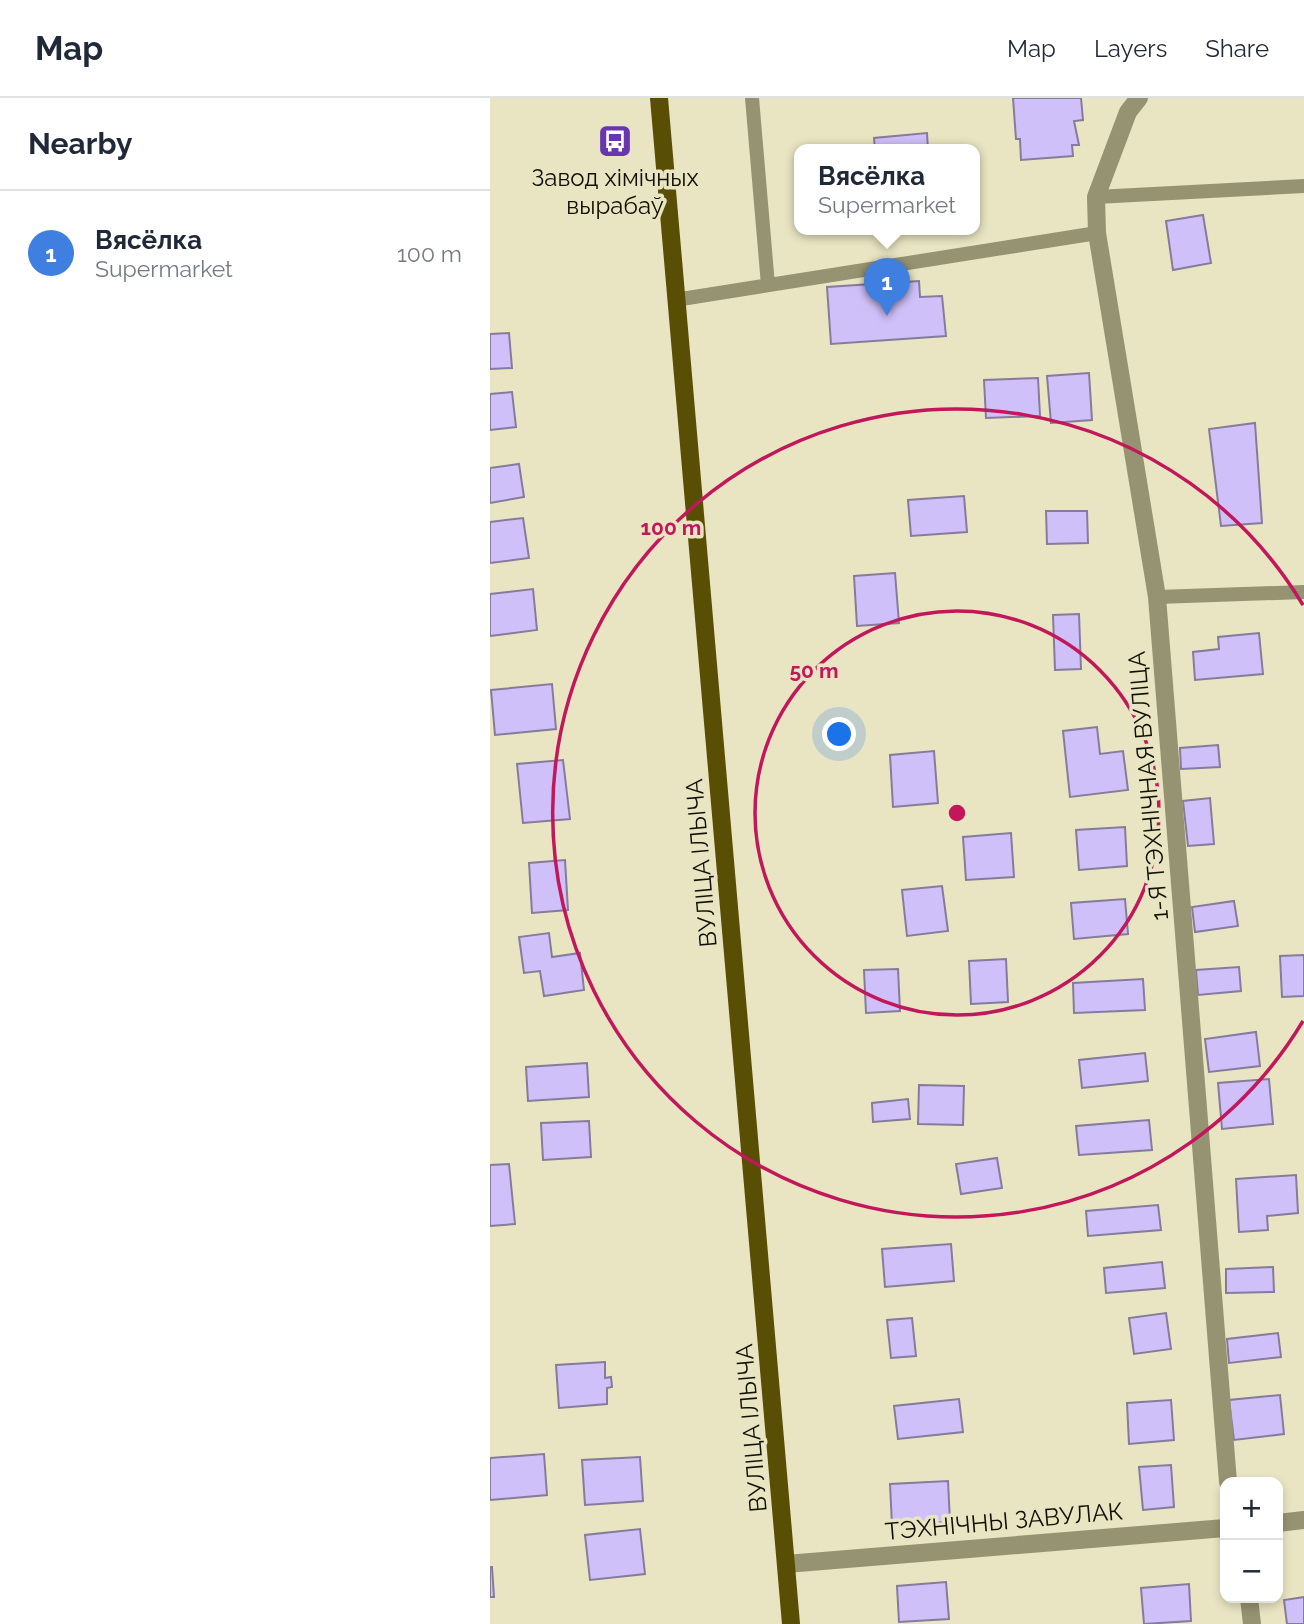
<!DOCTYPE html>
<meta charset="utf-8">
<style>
:root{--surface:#fff;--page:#f2f2f3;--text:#1f2937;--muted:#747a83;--line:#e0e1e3;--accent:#2563eb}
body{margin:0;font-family:Raleway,sans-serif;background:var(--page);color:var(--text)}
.controls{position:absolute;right:21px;bottom:21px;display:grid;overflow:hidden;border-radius:14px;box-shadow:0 4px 10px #0003}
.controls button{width:63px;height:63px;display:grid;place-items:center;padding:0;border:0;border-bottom:2px solid var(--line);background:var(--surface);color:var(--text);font:35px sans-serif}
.you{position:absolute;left:350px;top:637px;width:24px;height:24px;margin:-18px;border:5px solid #fff;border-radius:50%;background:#1a73e8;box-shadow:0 0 0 10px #1a73e833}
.badge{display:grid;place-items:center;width:46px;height:46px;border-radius:50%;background:var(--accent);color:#fff;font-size:23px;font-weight:700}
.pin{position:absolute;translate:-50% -58px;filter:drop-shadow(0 2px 4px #0008)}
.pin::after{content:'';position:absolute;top:37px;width:24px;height:21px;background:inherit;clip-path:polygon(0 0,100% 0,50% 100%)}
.popup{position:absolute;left:304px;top:46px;width:186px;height:91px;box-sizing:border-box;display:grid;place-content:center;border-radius:14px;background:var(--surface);filter:drop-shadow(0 2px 5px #0005);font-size:23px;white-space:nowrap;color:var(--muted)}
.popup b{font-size:26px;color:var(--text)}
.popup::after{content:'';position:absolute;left:50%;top:100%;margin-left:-14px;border:14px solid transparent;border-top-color:var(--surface)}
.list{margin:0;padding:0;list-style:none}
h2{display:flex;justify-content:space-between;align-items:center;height:91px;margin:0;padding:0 28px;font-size:30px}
h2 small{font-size:23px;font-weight:400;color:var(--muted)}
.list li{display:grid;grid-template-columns:46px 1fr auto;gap:21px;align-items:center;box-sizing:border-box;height:126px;padding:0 28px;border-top:2px solid var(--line)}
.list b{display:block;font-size:26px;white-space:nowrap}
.list p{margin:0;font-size:23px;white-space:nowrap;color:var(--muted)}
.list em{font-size:23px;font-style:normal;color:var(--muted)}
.map{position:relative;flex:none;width:814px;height:1526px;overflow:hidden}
header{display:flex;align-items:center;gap:42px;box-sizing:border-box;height:98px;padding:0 35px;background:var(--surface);border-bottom:2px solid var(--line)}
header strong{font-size:33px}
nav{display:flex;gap:38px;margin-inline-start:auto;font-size:24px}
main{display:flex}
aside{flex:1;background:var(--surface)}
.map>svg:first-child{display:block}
.building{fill:#d0c0fa;stroke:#847c9a;stroke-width:2}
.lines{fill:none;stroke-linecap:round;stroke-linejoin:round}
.service{stroke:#969372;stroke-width:14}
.minor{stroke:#969372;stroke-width:18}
.primary{stroke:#584f04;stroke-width:18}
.ring{fill:none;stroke:#c2185b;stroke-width:3.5}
.labels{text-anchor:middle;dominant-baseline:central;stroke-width:7;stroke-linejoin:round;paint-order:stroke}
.poi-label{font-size:24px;fill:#111005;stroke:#e9e5c3}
.street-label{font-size:24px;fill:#111005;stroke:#e9e5c3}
.centre{fill:#c2185b;stroke:#e9e5c3;stroke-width:3.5}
.ring-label{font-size:21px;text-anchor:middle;font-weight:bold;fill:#c2185b;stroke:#e9e5c3;stroke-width:7;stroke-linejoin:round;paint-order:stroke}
</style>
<header>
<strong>Map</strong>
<nav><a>Map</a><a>Layers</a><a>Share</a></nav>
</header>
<main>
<aside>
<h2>Nearby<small></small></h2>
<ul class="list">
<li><span class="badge" style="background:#3f7fe0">1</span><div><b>Вясёлка</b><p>Supermarket</p></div><em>100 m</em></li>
</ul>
</aside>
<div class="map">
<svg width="814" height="1526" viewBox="0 0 814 1526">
<rect width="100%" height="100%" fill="#e9e5c3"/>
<!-- building -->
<path class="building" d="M 523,0 L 591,0 L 593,22 L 584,23 L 589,47 L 582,47 L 583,58 L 531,62 L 530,41 L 526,41 Z
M 437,35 L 438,52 L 385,52 L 384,40 Z
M 713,117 L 721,165 L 683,172 L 676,123 Z
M 429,183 L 430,199 L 452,198 L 456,238 L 341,246 L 337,189 Z
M 19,235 L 22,270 L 0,271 L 0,236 Z
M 599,275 L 602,322 L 561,325 L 557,278 Z
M 548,280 L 550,318 L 496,320 L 494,282 Z
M 22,294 L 26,329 L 0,332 L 0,296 Z
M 765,325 L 772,425 L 731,428 L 719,331 Z
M 29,366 L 34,399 L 0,405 L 0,370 Z
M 474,398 L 477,434 L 421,438 L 418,402 Z
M 556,413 L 597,413 L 598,445 L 557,446 Z
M 33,420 L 39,460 L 0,465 L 0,424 Z
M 405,475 L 409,525 L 367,528 L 364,478 Z
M 43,491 L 47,532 L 0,538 L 0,496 Z
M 589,516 L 591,571 L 565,572 L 563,517 Z
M 769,535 L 773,576 L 705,582 L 703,554 L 729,551 L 728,539 Z
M 62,586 L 66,631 L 5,637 L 1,592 Z
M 607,629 L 610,656 L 633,653 L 638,692 L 580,699 L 573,633 Z
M 728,647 L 730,669 L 691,671 L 690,650 Z
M 444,653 L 448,705 L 403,709 L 400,657 Z
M 73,662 L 80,721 L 33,725 L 27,666 Z
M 720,700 L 724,746 L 698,748 L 693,703 Z
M 635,729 L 637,768 L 589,772 L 586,732 Z
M 521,735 L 524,779 L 476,782 L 473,739 Z
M 75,762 L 78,812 L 42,815 L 39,765 Z
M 452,788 L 458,833 L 417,838 L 412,792 Z
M 635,801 L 638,836 L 584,841 L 581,805 Z
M 744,803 L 748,828 L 705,834 L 702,809 Z
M 59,835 L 62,859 L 90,855 L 94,892 L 54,898 L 50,873 L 34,875 L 29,839 Z
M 814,857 L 814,898 L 792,899 L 790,858 Z
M 516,861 L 518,904 L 481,906 L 479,863 Z
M 749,869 L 751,893 L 708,897 L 706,872 Z
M 408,871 L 410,913 L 376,915 L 374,872 Z
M 653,881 L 655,912 L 584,915 L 583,885 Z
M 766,934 L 770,968 L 719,974 L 715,941 Z
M 655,955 L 658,983 L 592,990 L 589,962 Z
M 97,965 L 99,999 L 38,1003 L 36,969 Z
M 779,981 L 783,1026 L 732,1031 L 728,985 Z
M 429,987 L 474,988 L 473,1027 L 428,1026 Z
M 418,1001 L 420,1021 L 383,1024 L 382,1005 Z
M 659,1022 L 662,1052 L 589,1057 L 586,1028 Z
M 99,1023 L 101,1059 L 53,1062 L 51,1025 Z
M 507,1060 L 512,1090 L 471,1096 L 466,1066 Z
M 19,1066 L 25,1126 L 0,1128 L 0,1067 Z
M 806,1077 L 808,1115 L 777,1118 L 778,1132 L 749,1134 L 746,1081 Z
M 668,1107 L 671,1132 L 598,1138 L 596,1113 Z
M 461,1146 L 464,1183 L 395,1189 L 392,1151 Z
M 672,1164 L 675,1190 L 616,1195 L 614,1170 Z
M 783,1169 L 784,1194 L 736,1195 L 736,1171 Z
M 676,1215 L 681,1251 L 644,1256 L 639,1220 Z
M 422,1220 L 426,1258 L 401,1260 L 397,1222 Z
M 788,1235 L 791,1259 L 739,1265 L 737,1241 Z
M 115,1264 L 115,1280 L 121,1279 L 122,1289 L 117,1290 L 117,1306 L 69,1310 L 66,1267 Z
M 790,1297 L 794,1336 L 744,1342 L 739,1302 Z
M 469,1301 L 473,1334 L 408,1341 L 404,1308 Z
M 681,1302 L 684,1342 L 639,1346 L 637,1305 Z
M 54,1356 L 57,1397 L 0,1402 L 0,1360 Z
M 150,1359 L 153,1403 L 95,1407 L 92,1362 Z
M 681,1367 L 684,1409 L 653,1412 L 649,1369 Z
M 458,1383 L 460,1424 L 402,1427 L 400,1386 Z
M 150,1431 L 155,1476 L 100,1482 L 95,1437 Z
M 0,1469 L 2,1469 L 4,1499 L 0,1499 Z
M 456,1484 L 459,1521 L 409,1524 L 407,1488 Z
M 699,1486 L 701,1523 L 654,1526 L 651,1490 Z
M 814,1499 L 814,1526 L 797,1526 L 794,1502 Z"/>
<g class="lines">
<!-- service -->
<path class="service" d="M 262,0 L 278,187
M 606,99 L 814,88
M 185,202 L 607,135
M 667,499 L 814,494"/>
<!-- minor -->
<path class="minor" d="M 649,0 L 638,14 L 606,99 L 607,135 L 667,499 L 738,1384
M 788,1425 L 814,1422
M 296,1466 L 735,1430
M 759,1500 L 762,1526"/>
<!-- primary -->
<path class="primary" d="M 169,0 L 301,1526"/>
</g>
<!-- distance rings -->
<g class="ring">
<circle cx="467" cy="715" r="202"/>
<path d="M813 923A404 404 0 1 1 813 507"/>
</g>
<!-- icons -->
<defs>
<g id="bus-square" transform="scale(1.75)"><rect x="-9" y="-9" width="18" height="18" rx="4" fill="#6837af" stroke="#e9e5c3"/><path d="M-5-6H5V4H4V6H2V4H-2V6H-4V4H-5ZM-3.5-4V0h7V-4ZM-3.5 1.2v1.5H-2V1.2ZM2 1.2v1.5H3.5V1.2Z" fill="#fff"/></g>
</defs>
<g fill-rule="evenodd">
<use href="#bus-square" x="125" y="43"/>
</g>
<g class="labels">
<!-- poi labels -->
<g class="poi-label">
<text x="125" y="79">Завод хімічных<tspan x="125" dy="28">вырабаў</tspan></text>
</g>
<!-- street labels -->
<g class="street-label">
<text transform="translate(658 688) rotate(-95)">1-Я ТЭХНІЧНАЯ ВУЛІЦА</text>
<text transform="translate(211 765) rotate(-95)">ВУЛІЦА ІЛЬІЧА</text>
<text transform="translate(261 1330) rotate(-95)">ВУЛІЦА ІЛЬІЧА</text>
<text transform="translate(514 1423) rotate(-5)">ТЭХНІЧНЫ ЗАВУЛАК</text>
</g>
</g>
<circle cx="467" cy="715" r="10" class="centre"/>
<g class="ring-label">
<text x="181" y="437">100 m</text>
<text x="324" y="580">50 m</text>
</g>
</svg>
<div class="controls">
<button>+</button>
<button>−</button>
</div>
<div class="you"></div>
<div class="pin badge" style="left:397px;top:218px;background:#3f7fe0">1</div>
<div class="popup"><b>Вясёлка</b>Supermarket</div>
</div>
</main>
